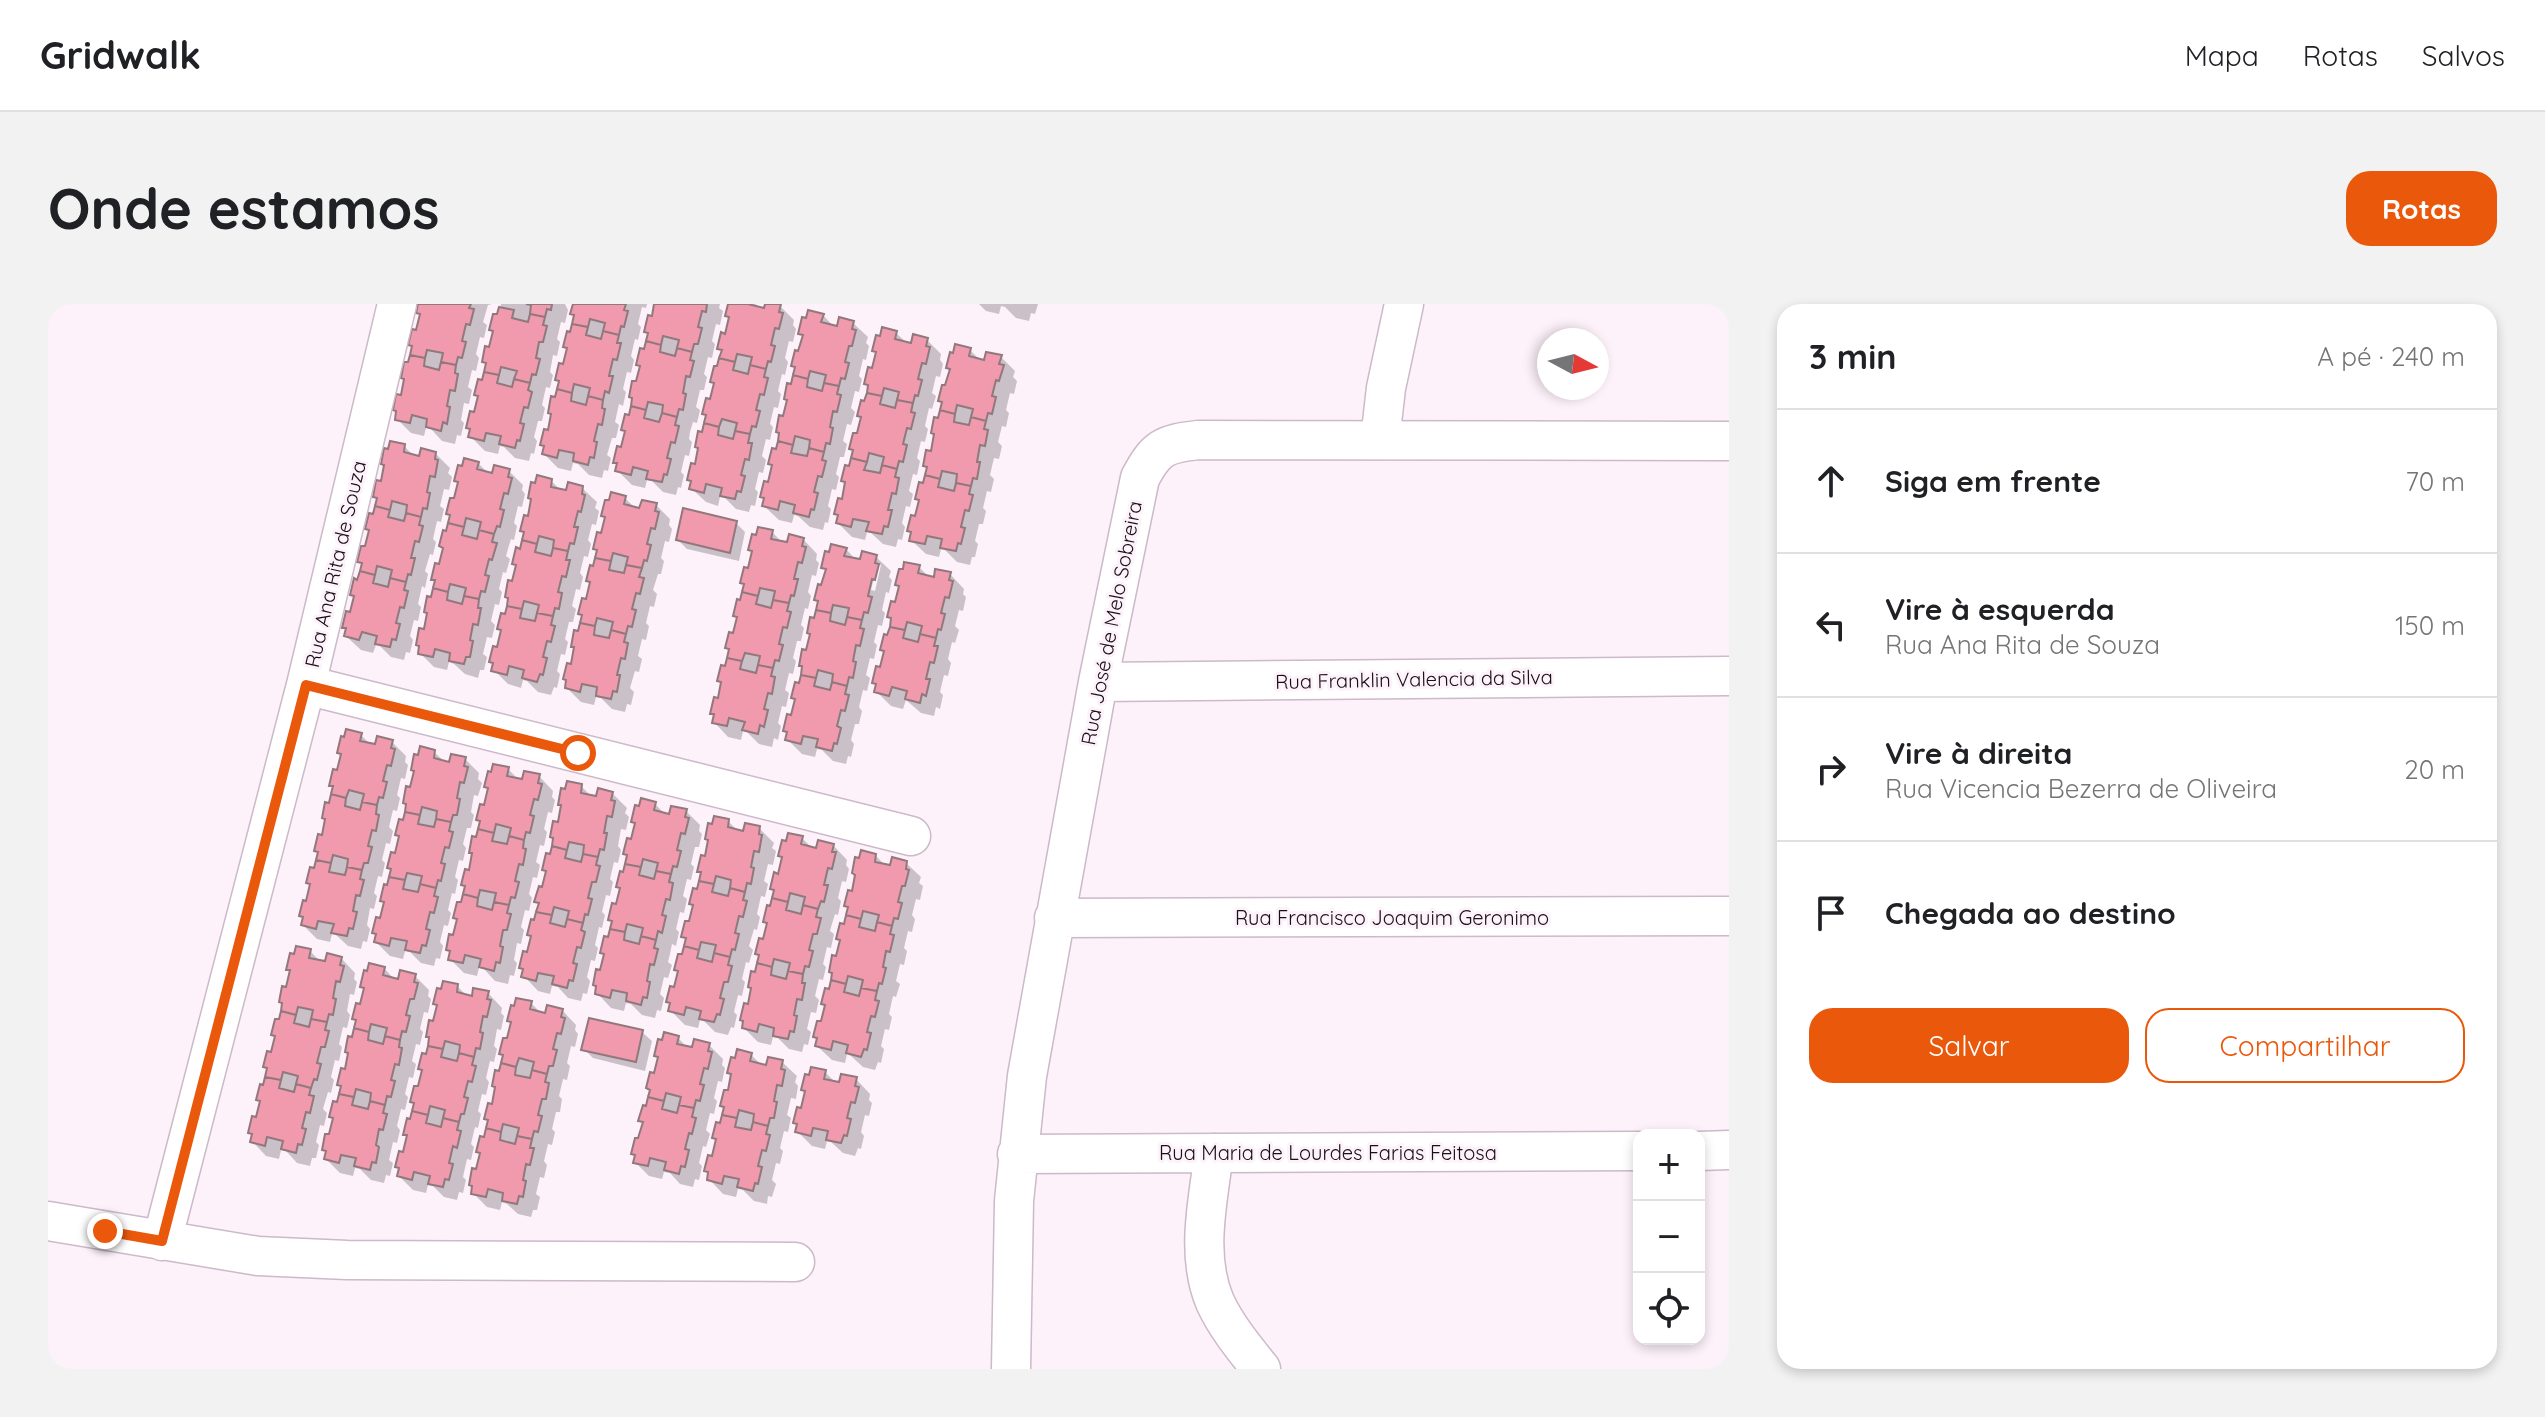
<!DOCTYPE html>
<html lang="pt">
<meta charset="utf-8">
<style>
:root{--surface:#fff;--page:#f2f2f2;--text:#202124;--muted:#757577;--line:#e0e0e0;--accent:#ea580c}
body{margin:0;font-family:Quicksand,sans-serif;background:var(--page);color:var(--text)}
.controls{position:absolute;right:24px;bottom:24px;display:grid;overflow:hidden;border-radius:16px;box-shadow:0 4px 12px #0003}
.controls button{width:72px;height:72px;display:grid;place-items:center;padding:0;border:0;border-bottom:2px solid var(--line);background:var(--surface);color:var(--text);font:40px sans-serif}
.compass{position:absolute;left:1489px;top:24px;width:72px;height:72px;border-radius:50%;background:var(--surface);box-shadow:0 4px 12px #0003;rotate:97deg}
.stop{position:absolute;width:24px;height:24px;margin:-18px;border:6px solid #ea580c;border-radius:50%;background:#fff}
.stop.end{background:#ea580c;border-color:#fff;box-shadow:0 2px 8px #0008}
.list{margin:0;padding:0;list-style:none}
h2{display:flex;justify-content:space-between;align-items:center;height:104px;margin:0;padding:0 32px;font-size:34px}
h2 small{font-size:26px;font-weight:400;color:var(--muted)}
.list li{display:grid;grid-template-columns:52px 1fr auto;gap:24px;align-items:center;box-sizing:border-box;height:144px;padding:0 32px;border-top:2px solid var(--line)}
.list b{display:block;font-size:30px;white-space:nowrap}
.list p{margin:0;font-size:26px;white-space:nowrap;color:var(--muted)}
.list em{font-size:26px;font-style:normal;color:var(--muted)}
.actions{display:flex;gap:16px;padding:24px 32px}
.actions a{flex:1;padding:18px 0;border:2px solid var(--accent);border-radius:24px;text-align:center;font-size:28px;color:var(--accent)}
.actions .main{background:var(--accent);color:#fff}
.icon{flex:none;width:44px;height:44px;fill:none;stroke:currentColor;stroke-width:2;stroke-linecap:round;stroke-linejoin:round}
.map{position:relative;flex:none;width:1681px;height:1065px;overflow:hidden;border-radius:24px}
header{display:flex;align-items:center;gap:48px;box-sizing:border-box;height:112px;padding:0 40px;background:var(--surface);border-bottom:2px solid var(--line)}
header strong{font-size:38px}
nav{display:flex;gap:44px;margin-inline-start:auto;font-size:28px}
.intro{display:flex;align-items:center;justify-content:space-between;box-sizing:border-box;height:192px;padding:0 48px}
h1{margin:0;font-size:56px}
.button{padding:20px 36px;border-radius:24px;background:var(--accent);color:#fff;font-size:28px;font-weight:700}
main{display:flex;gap:48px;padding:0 48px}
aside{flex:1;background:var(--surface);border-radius:24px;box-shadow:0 4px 12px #0003}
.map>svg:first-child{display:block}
.shadow{fill:#0003;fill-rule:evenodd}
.building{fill:#f19aae;stroke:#91787d;stroke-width:2}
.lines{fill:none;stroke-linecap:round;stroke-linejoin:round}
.minor-casing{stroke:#ccb9c9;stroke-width:41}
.minor{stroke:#fff;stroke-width:38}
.route{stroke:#ea580c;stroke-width:10}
.labels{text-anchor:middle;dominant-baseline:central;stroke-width:6;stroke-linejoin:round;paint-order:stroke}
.street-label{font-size:20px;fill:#171116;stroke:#fdf1fa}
</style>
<header>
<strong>Gridwalk</strong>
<nav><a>Mapa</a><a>Rotas</a><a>Salvos</a></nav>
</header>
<div class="intro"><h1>Onde estamos</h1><a class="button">Rotas</a></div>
<main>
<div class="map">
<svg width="1681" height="1065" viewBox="0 0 1681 1065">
<rect width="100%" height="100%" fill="#fdf1fa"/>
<!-- shadow -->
<path class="shadow" d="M 372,0 L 444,0 L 440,1 L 435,18 L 439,21 L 436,34 L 432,33 L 428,50 L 431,54 L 428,67 L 424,66 L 420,83 L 424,86 L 421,100 L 416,99 L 413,116 L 416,119 L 413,132 L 409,131 L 407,140 L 394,137 L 383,125 L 378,124 L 376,132 L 363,129 L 349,115 L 366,44 L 362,41 L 369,28 L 373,11 Z
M 453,0 L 517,0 L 520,6 L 517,19 L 513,18 L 509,35 L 512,38 L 509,52 L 505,51 L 502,68 L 505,71 L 502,84 L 498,83 L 494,101 L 497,104 L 494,117 L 490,117 L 486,133 L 489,137 L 486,150 L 483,149 L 481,157 L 467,154 L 456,143 L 452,142 L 450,150 L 437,147 L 422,132 L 431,94 L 428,90 L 435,78 L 439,61 L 436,58 L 443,45 Z
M 527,0 L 599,0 L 598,4 L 594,3 L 590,20 L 593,23 L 590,36 L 587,35 L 583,52 L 586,56 L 583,69 L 579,68 L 575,85 L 578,88 L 575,102 L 571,100 L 567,118 L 571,121 L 568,134 L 564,134 L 559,151 L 563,154 L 560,167 L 556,166 L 554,174 L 541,171 L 530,160 L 525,159 L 523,167 L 510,164 L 496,150 L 497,144 L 494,141 L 501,128 L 513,79 L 509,75 L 516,63 L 520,46 L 517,42 L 524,30 L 528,13 L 525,10 Z
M 608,0 L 672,0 L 671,4 L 675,7 L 672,21 L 668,20 L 664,37 L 667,40 L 664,54 L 660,53 L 656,70 L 659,73 L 656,86 L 652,86 L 648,103 L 652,106 L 649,119 L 645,118 L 642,128 L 641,135 L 644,138 L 641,152 L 637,151 L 633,168 L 636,171 L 633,184 L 630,183 L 628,191 L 615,188 L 604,177 L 599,176 L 597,184 L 584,181 L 570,167 L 571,161 L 568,158 L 574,145 L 579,129 L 575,125 L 582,113 Z
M 682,0 L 707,0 L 717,7 L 719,0 L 732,2 L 746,16 L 745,21 L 748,25 L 745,38 L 741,37 L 737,54 L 740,58 L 737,71 L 734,70 L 730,87 L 733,90 L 730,104 L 726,103 L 722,120 L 725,123 L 722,136 L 718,135 L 714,152 L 718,156 L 715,169 L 711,168 L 707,185 L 710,188 L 707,202 L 703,201 L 701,208 L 688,205 L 677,194 L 672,193 L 670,202 L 658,198 L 643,184 L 660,113 L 656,110 L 663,97 L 667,80 L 664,77 L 671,65 L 675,48 L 672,45 L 679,32 L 683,15 L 679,12 Z
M 931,0 L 990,0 L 987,10 L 983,9 L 981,17 L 968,14 L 957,3 L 953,2 L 951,10 L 938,7 Z
M 775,11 L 786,23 L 805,19 L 820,33 L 818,39 L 821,42 L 818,56 L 815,55 L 811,72 L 814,75 L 811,88 L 807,87 L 803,104 L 807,108 L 803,121 L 799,120 L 795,137 L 799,140 L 796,153 L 792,153 L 788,170 L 791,173 L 788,186 L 784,185 L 780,202 L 783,205 L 780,219 L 777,218 L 775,226 L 762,223 L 750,212 L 746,211 L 744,219 L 731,216 L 716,202 L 726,163 L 722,160 L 729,147 L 748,65 L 745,62 L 752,49 L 756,33 L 753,29 Z
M 848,29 L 860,40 L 879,36 L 893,50 L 892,56 L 895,60 L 892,73 L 888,72 L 884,89 L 888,92 L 884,105 L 881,104 L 877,122 L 880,125 L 877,138 L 873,137 L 869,154 L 872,157 L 869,171 L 865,170 L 861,187 L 865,190 L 862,203 L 858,202 L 854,219 L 857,223 L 854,236 L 850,235 L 848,243 L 835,240 L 823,229 L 819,228 L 817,236 L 804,233 L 790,219 L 791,213 L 788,210 L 795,197 L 799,180 L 796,177 L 803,164 L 814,115 L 811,112 L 818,99 L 830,50 L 826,46 Z
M 922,46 L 933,57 L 953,53 L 967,67 L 965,73 L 969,77 L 966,90 L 962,89 L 958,106 L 961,109 L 958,123 L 954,122 L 950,138 L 954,142 L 951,155 L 946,154 L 942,171 L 946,175 L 943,188 L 939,187 L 935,204 L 938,207 L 935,220 L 931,220 L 927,237 L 930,240 L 927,253 L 924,253 L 922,261 L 909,258 L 897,246 L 893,245 L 891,253 L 878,250 L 863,236 L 865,230 L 862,227 L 869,214 L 880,165 L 877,161 L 884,149 L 888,132 L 885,129 L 892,116 L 895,99 L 892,96 L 899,84 L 903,67 L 900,64 Z
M 356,142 L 367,153 L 387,149 L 402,164 L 400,169 L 404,173 L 401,186 L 396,185 L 392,202 L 396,205 L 393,218 L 389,217 L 385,235 L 388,238 L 385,251 L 382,250 L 377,267 L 380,270 L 377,284 L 374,282 L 370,300 L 373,303 L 370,317 L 366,316 L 362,332 L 365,336 L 362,349 L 358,348 L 356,356 L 343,353 L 332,342 L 328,341 L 325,349 L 313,346 L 298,332 L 300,326 L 297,323 L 303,311 L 307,294 L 304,290 L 311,278 L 315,261 L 312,258 L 319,245 L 323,228 L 319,225 L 326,212 L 330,196 L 327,192 Z
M 430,159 L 441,170 L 461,167 L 475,181 L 474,186 L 477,190 L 474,203 L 470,202 L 466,219 L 469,222 L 466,236 L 463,235 L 460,245 L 458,252 L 462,255 L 458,269 L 455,268 L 451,285 L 454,288 L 451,301 L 447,300 L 443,317 L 447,321 L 444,334 L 439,333 L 435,350 L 439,353 L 436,366 L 432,366 L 430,374 L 417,370 L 406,360 L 401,358 L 399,366 L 386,363 L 372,349 L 388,278 L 385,275 L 392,262 L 412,180 L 408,177 Z
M 503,177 L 514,187 L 534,184 L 549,198 L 547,204 L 551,207 L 548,221 L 544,220 L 540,236 L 543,240 L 540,253 L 536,252 L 532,269 L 535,273 L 532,286 L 528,285 L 524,302 L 528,305 L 525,318 L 521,318 L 517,335 L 520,338 L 517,351 L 513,350 L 509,367 L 512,370 L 509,384 L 506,383 L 503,391 L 490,388 L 479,377 L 475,376 L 473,384 L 460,380 L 446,366 L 454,328 L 451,325 L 458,312 L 470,263 L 466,259 L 473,247 L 477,230 L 474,227 L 481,215 L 485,197 L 482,194 Z
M 577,194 L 588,205 L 608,201 L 622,215 L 621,221 L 624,225 L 621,238 L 617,237 L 613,254 L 616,257 L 613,270 L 610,270 L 605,286 L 609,290 L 606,303 L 602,302 L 598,319 L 601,322 L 598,336 L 594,335 L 590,352 L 594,355 L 591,368 L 587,367 L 582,384 L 586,388 L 583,401 L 579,400 L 577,408 L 564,405 L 553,394 L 548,393 L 546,401 L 533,398 L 519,384 L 528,345 L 525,342 L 531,330 L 536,313 L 532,309 L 539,297 L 543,280 L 540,277 L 547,264 L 559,215 L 555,211 Z
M 688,219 L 697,228 L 691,257 L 639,245 L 630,236 Z
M 724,228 L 736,240 L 755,235 L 769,250 L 768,256 L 771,259 L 768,272 L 764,271 L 760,288 L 763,292 L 760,305 L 757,304 L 753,321 L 756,324 L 753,337 L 749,337 L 745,354 L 748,357 L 745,370 L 741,369 L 737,386 L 741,389 L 738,403 L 734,402 L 730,419 L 733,422 L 730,436 L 726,434 L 724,443 L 711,440 L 699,428 L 695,427 L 693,436 L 680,433 L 666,418 L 668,412 L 664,409 L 671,397 L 683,347 L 679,344 L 686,331 L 690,314 L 687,311 L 694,299 L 702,266 L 706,249 L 702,246 Z
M 798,245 L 809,257 L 828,253 L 843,267 L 841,273 L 844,276 L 841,289 L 838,288 L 834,306 L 837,309 L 834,322 L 830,321 L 826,338 L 829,341 L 826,355 L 822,354 L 818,371 L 822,374 L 819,387 L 815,386 L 811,403 L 814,407 L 811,420 L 807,420 L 803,436 L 806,440 L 803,453 L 800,452 L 798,460 L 785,457 L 774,446 L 769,445 L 767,453 L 754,450 L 739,435 L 749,397 L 745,394 L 752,381 L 756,364 L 753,361 L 760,348 L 771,299 L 768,296 L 775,283 L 779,267 L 776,263 ZM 829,261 L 833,261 L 827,287 L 823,286 Z
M 871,263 L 882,274 L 902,270 L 916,285 L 915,290 L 918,293 L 915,307 L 911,306 L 907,322 L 911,326 L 907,339 L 904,338 L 900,355 L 903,359 L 900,372 L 896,371 L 892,388 L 895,391 L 892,405 L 888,403 L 886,412 L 873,409 L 858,396 L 855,405 L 843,402 L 828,387 L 830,382 L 826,379 L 833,366 L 837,349 L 834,345 L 841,333 L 845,316 L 841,313 Z
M 313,431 L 324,442 L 344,438 L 358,452 L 357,458 L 360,461 L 357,475 L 353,474 L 349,491 L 352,494 L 349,507 L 345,506 L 341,523 L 345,527 L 342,540 L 338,539 L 334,556 L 337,559 L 334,573 L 330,572 L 326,589 L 329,592 L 326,605 L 322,604 L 319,621 L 322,625 L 319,638 L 315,637 L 313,645 L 300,642 L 288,631 L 284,630 L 282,638 L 269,635 L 255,621 L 256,615 L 253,611 L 260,599 L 264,582 L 260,579 L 268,566 L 271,550 L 268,546 L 275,534 L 287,484 L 283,481 Z
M 386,448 L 398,459 L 417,455 L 431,469 L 430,475 L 434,479 L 430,492 L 426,491 L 423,508 L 426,511 L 423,524 L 419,524 L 415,540 L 418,544 L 415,557 L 411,556 L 407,573 L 410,576 L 407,590 L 404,589 L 400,606 L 403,609 L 400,622 L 396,621 L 392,638 L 395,642 L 392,655 L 388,654 L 386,662 L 373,659 L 362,648 L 357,647 L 355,655 L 342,652 L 328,638 L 330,632 L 326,629 L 333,616 L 353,534 L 349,531 L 356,518 L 364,486 Z
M 460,465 L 471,476 L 491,472 L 505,487 L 504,493 L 507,496 L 504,509 L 500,508 L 496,525 L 499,528 L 496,542 L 492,541 L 488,558 L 492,561 L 489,574 L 485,573 L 481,590 L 484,594 L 481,607 L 477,606 L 473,623 L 476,626 L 473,640 L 469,639 L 466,656 L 469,659 L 466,672 L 462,671 L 460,680 L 447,677 L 436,665 L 431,664 L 429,672 L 416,669 L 402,655 L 403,649 L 400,646 L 407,633 L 415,601 L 419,584 L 415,581 L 422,568 L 426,551 L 423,548 L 430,536 L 441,486 L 438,483 Z
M 533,482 L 545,494 L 564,489 L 579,504 L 577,509 L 581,513 L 578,526 L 573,525 L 570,542 L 573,546 L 570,559 L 566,558 L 562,575 L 565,578 L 562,592 L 558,591 L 554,608 L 557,611 L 554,624 L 551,623 L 547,641 L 550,644 L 547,657 L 543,656 L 539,673 L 542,677 L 539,690 L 535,689 L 533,697 L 520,694 L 510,683 L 504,682 L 502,690 L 490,687 L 476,672 L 484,634 L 481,630 L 488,618 L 492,601 L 489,598 L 496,585 L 515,503 L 512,500 Z
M 607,500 L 618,511 L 638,507 L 652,521 L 651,527 L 654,530 L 651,543 L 647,543 L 643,560 L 646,563 L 643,576 L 639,575 L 635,592 L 639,595 L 636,609 L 632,608 L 628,625 L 631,628 L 628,642 L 624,640 L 622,650 L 620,658 L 624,661 L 620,674 L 616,673 L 612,690 L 616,694 L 613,707 L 609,706 L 607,714 L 594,711 L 583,700 L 578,699 L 576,707 L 563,704 L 549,689 L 573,586 L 570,582 L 577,570 L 581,553 L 578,550 L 584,537 L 588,520 L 585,517 Z
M 680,517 L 691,528 L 711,524 L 726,539 L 724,544 L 728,547 L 725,561 L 720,560 L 716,577 L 720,580 L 717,593 L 713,592 L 709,610 L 712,613 L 709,626 L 706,625 L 701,642 L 705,646 L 701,659 L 698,658 L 694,675 L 697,678 L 694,692 L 690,691 L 686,708 L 689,711 L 686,724 L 683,723 L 680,731 L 667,728 L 656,717 L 652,716 L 650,724 L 637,721 L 623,707 L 624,701 L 621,698 L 627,685 L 631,668 L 628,665 L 635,653 L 639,636 L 636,633 L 643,620 L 647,603 L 643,600 L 650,587 L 654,570 L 651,567 Z
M 754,534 L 765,545 L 785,541 L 799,556 L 798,561 L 801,565 L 798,578 L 794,577 L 790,594 L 793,597 L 790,611 L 787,610 L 784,620 L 782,627 L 786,630 L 783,644 L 779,643 L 775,660 L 778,663 L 775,676 L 771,675 L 767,692 L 771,696 L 768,709 L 763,708 L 759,725 L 763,728 L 760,741 L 756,740 L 754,748 L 741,745 L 730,734 L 725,733 L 723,741 L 710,738 L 696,724 L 712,653 L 709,650 L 716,637 L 720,620 L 717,617 L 724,605 L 736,555 L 732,552 Z
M 827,551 L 838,562 L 858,559 L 873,573 L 871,579 L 875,582 L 872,596 L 868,595 L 864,611 L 867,615 L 864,628 L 860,627 L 856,644 L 859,647 L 856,661 L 852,660 L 848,677 L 852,680 L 848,693 L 845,692 L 841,710 L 844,713 L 841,726 L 837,725 L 833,742 L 836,745 L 833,759 L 830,758 L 827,766 L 815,763 L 803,752 L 799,750 L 797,759 L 784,756 L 769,742 L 778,703 L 775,700 L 782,687 L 801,605 L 798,602 Z
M 262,647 L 274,659 L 293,654 L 307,669 L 306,675 L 309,678 L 306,691 L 302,690 L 299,707 L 302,711 L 299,724 L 295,723 L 291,740 L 294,743 L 291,757 L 287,756 L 283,773 L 286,776 L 283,789 L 280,788 L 277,798 L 275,805 L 279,809 L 276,822 L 272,821 L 268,838 L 271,841 L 268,854 L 264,854 L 262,862 L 249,859 L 238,847 L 233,846 L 231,855 L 218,852 L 204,837 L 213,799 L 210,795 L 217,783 L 221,766 L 218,763 L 224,750 L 229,734 L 225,730 L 232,718 L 244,668 L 240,665 Z
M 336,664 L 347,676 L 367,672 L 381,686 L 380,692 L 383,695 L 380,709 L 376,708 L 372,725 L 375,728 L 372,741 L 368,740 L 364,757 L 368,760 L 365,774 L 361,773 L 357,790 L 360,793 L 357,806 L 353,805 L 349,822 L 352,826 L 349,839 L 345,838 L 341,856 L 345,859 L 342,872 L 338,871 L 336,879 L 323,876 L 312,865 L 307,864 L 305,872 L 292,869 L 278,855 L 279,848 L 276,845 L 283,833 L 287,816 L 283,813 L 291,800 L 294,784 L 291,780 L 298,768 L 310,718 L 306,715 L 313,702 L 317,685 L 314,682 Z
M 409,682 L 420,693 L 440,689 L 454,704 L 453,709 L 456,712 L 453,726 L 449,725 L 446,742 L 449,745 L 446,758 L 442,757 L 438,774 L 441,778 L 438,791 L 434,790 L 430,807 L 433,810 L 430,824 L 427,823 L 423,840 L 426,843 L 423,856 L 419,855 L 415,873 L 418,876 L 415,889 L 411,888 L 409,896 L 396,893 L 385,882 L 380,881 L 378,889 L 365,886 L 351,872 L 352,866 L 349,863 L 356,851 L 360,833 L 357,830 L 364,817 L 376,768 L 372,765 L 379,752 L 383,735 L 380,732 Z
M 483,699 L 494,710 L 514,706 L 528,721 L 527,726 L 530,730 L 527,743 L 523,742 L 519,759 L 522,762 L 519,776 L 515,775 L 511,792 L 514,795 L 512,808 L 508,808 L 504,825 L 507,828 L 504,841 L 500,840 L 496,857 L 499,861 L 496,874 L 492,873 L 488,890 L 492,893 L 489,906 L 485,906 L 483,913 L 470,910 L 459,900 L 454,898 L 452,906 L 439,903 L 425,889 L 434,851 L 430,847 L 438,835 L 442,818 L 438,814 L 445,802 L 449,785 L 446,782 L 453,769 L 464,720 L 461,717 Z
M 594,728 L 604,737 L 597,767 L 545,754 L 536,745 Z
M 630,734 L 641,745 L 661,741 L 675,755 L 674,761 L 677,764 L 674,778 L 670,777 L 666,794 L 669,797 L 666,810 L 662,809 L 658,826 L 662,830 L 658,843 L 655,842 L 651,859 L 654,862 L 651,876 L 647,875 L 645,883 L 632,880 L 622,869 L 616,868 L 614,875 L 601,872 L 587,858 L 588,852 L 585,849 L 592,837 L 596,820 L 593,817 L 600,804 L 607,772 Z
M 703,751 L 715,762 L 734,758 L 749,772 L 747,778 L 750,782 L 748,795 L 743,794 L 739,811 L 743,814 L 740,828 L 736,827 L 732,844 L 735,847 L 732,860 L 728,859 L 724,876 L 728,880 L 724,893 L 720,892 L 719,900 L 706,897 L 695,886 L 690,885 L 688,893 L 675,890 L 661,875 L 670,837 L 666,834 L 673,821 L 677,805 L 674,801 Z
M 777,768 L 789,780 L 808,775 L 822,790 L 821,796 L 824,799 L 821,812 L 817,811 L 813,828 L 816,832 L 813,845 L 810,844 L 807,852 L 795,849 L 783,838 L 779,837 L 777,845 L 764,842 L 749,827 L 759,789 L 755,786 Z"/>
<!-- building -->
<path class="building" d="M 370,0 L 423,0 L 421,4 L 426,5 L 422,21 L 418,20 L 414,37 L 418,38 L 414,54 L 410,53 L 408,61 L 393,58 L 395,49 L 379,46 L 377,54 L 362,51 L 364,42 L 360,41 L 364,25 L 368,26 L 372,10 L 368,9 Z
M 478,0 L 504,0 L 503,6 L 499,5 L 497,13 L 482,10 L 483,1 Z
M 525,0 L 578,0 L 576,6 L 580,7 L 576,23 L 573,22 L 571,31 L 555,27 L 557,19 L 542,15 L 540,23 L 524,20 L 526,11 L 522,10 Z
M 606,0 L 659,0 L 658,8 L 654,7 L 650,23 L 654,24 L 650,40 L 646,40 L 644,48 L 629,44 L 631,36 L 615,32 L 613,41 L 598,37 L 600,29 L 596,28 L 600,11 L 604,12 Z
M 680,0 L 700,0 L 716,4 L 717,0 L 733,0 L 731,8 L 735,9 L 731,25 L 727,24 L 723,41 L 727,42 L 723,58 L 720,57 L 718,65 L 702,61 L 704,53 L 689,50 L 687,58 L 671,54 L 674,46 L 669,45 L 673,28 L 677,30 L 681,13 L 677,12 Z
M 451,3 L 466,6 L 464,14 L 480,18 L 482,10 L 497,13 L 495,21 L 499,22 L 495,38 L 491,38 L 488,54 L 492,55 L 488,71 L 484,70 L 482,79 L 466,75 L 469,67 L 453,63 L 451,71 L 436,68 L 438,59 L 434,58 L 437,42 L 441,43 L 445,27 L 441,26 L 445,10 L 449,10 Z
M 760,6 L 776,10 L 773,18 L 789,22 L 791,13 L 806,17 L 804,25 L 808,26 L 804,42 L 801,42 L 797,58 L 801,59 L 797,75 L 793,74 L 791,82 L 776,79 L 778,71 L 762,67 L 760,75 L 745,71 L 747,63 L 743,62 L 747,46 L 750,47 L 755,31 L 750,30 L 754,13 L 758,14 Z
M 524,20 L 540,23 L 538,31 L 553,35 L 555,27 L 571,31 L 569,39 L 573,39 L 569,56 L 565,55 L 561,72 L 565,72 L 561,89 L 557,87 L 555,96 L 540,92 L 542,84 L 526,80 L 524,89 L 509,85 L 511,77 L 507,76 L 511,59 L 515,60 L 519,44 L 515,43 L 519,27 L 522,28 Z
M 834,23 L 849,27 L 847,35 L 863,39 L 865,30 L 880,34 L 878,42 L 882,43 L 878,60 L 874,59 L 870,75 L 874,76 L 870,92 L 867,91 L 865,99 L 849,96 L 851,88 L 836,84 L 834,92 L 819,89 L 820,81 L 816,80 L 820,63 L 824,64 L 828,48 L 824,47 L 828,31 L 832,32 Z
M 598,37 L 613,41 L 612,48 L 627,52 L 629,44 L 644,48 L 642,56 L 646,57 L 642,73 L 638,72 L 635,89 L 638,90 L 635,106 L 631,105 L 629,113 L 614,109 L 615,101 L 600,98 L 598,106 L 583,102 L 584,94 L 581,93 L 584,77 L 588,77 L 592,62 L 588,61 L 592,44 L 596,45 Z
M 907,40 L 923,44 L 921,52 L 936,56 L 938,48 L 954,51 L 951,60 L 956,61 L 951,77 L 948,76 L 944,92 L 948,93 L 944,110 L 940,109 L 938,117 L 923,113 L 925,105 L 909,101 L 907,110 L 892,106 L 894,98 L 890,97 L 894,81 L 897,81 L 902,65 L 898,64 L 902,48 L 905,49 Z
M 362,51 L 377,54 L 376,62 L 391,66 L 393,58 L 408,61 L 407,69 L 410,70 L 407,87 L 402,86 L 399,102 L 402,103 L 399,120 L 395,118 L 393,127 L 378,123 L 379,115 L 364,111 L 362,119 L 347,116 L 348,107 L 345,106 L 348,90 L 353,91 L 356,75 L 353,74 L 356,58 L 360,58 Z
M 671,54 L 687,58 L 685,66 L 700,70 L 702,61 L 718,65 L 716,73 L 720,74 L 716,91 L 712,90 L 708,106 L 712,107 L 708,123 L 704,122 L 702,130 L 687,127 L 689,119 L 674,115 L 671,123 L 656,119 L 658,111 L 654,110 L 658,94 L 662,95 L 666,79 L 662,78 L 666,62 L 669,62 Z
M 436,68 L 451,71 L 449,79 L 464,83 L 466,75 L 482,79 L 480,86 L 484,88 L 480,104 L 476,103 L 472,119 L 476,120 L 472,137 L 469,136 L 467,144 L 451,140 L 453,132 L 438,129 L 436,137 L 420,133 L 422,125 L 418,124 L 422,107 L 426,108 L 430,92 L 426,91 L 430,75 L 434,76 Z
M 745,71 L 760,75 L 759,83 L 774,87 L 776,79 L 791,82 L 789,90 L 793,91 L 789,108 L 785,107 L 782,123 L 785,124 L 782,140 L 778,139 L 776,148 L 761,144 L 762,136 L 747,132 L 745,141 L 730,137 L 731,129 L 728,128 L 731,111 L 735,112 L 739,96 L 736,95 L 739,79 L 743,80 Z
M 509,85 L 524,89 L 523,97 L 538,101 L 540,92 L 555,96 L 554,104 L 557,105 L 554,121 L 550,120 L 546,137 L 549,138 L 546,154 L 542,153 L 540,161 L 525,157 L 526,149 L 511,146 L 509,154 L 494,150 L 496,142 L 492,141 L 496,125 L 500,126 L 503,110 L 500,109 L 503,92 L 507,93 Z
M 819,89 L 834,92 L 832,100 L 847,104 L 849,96 L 865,99 L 863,108 L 867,109 L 863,125 L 859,124 L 855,140 L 859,141 L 855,158 L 851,157 L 849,165 L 834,161 L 836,153 L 821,149 L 819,158 L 803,154 L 805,146 L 801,145 L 805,129 L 809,129 L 813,113 L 809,112 L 813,96 L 816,97 Z
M 583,102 L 598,106 L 596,114 L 611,118 L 614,109 L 629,113 L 627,121 L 631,122 L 627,139 L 623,138 L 619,154 L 623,155 L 619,171 L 616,170 L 614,178 L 598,175 L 600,167 L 585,163 L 583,171 L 567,167 L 569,159 L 565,159 L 569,142 L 573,143 L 577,127 L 573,126 L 577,110 L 581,111 Z
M 892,106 L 907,110 L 906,118 L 921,121 L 923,113 L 938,117 L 936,125 L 940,126 L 937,142 L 932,141 L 929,158 L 932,158 L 929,175 L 925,174 L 923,182 L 908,179 L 909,170 L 894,167 L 892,175 L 877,171 L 879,163 L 875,162 L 878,146 L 883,147 L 886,130 L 883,129 L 886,113 L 890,114 Z
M 656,119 L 671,123 L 670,131 L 685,135 L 687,127 L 702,130 L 700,139 L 704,139 L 701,156 L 697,155 L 693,171 L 697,172 L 693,188 L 689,187 L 687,195 L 672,192 L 674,184 L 658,180 L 656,189 L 641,185 L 643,177 L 639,176 L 643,159 L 647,160 L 650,144 L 647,143 L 650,127 L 654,128 Z
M 342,137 L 357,140 L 356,148 L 371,152 L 373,144 L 388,148 L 387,155 L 390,156 L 387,173 L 382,172 L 379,188 L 382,189 L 379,205 L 375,204 L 373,213 L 358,209 L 359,201 L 344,197 L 342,206 L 327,202 L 329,194 L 325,193 L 328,176 L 333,177 L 336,161 L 333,160 L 336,144 L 340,145 Z
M 730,137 L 745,141 L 743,149 L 759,152 L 761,144 L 776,148 L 774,156 L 778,157 L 774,173 L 770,172 L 766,188 L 770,189 L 766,206 L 763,205 L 761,213 L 745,209 L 747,201 L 732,197 L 730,206 L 714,202 L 716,194 L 712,193 L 716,177 L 720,178 L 724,161 L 720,160 L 724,144 L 728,145 Z
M 416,154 L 431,158 L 429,165 L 444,169 L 446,161 L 462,165 L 460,173 L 464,174 L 460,190 L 456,189 L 452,205 L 456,206 L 452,223 L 449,222 L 446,230 L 431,226 L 433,218 L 418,214 L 416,223 L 400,219 L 402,211 L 398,210 L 402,194 L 406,194 L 410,178 L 406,177 L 410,161 L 414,162 Z
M 803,154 L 819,158 L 816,166 L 832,169 L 834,161 L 849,165 L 847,173 L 851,174 L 848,190 L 844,189 L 840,206 L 844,206 L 840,223 L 836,222 L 834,230 L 818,227 L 821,218 L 805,215 L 803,223 L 788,219 L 790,211 L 786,210 L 790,194 L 794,195 L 797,178 L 793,177 L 797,161 L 801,162 Z
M 489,171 L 504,175 L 503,183 L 518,186 L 520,178 L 535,182 L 534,190 L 537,191 L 533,208 L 530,207 L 526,223 L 530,223 L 526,240 L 522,239 L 520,247 L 505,244 L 506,236 L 491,232 L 489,240 L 474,236 L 476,228 L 472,227 L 476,211 L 480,212 L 483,195 L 480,194 L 483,178 L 487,179 Z
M 877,171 L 892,175 L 890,183 L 906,187 L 908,179 L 923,182 L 921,190 L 925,191 L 921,207 L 917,206 L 913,223 L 917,224 L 913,240 L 910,239 L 908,247 L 892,244 L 894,235 L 879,232 L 877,240 L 861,237 L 863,228 L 859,227 L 863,211 L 867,212 L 871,196 L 867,195 L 871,178 L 875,179 Z
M 563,188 L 578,192 L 576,200 L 591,204 L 594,196 L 609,199 L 607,207 L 611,208 L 607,225 L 603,224 L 599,240 L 603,241 L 599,257 L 596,256 L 594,264 L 578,261 L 580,253 L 565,249 L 563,257 L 547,254 L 549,246 L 545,245 L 549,228 L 553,229 L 557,213 L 553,212 L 557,196 L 561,196 Z
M 327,202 L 342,206 L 340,213 L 356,217 L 358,209 L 373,213 L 371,221 L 375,222 L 371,238 L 367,237 L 363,254 L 367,254 L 363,271 L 360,270 L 358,278 L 342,274 L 344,266 L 329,262 L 327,271 L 312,267 L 314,259 L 309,258 L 313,242 L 317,242 L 321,226 L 317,225 L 321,209 L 325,210 Z
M 635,204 L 689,217 L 682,249 L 628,236 Z
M 400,219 L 416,223 L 414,231 L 429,235 L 431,226 L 446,230 L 444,238 L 449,239 L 444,256 L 441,255 L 437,271 L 441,272 L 437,288 L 433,287 L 431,295 L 416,292 L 418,284 L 402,280 L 400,288 L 385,284 L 387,276 L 383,276 L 387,259 L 391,260 L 395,244 L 391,242 L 395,226 L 398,227 Z
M 710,223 L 725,226 L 723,235 L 739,238 L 741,230 L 756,234 L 754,242 L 758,243 L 754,259 L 750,258 L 746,275 L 750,275 L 746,292 L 743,291 L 741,299 L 725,296 L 727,287 L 712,284 L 710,292 L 694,288 L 696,280 L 692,279 L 696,263 L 700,264 L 704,247 L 700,246 L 704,230 L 708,231 Z
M 474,236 L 489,240 L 487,248 L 503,252 L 505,244 L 520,247 L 518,256 L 522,256 L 518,273 L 514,272 L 510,288 L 514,289 L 511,305 L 507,304 L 505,312 L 489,309 L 491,301 L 476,297 L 474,305 L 459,302 L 460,294 L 457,293 L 460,276 L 464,277 L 468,261 L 464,260 L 468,243 L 472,245 Z
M 783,240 L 799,244 L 796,252 L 812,255 L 814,247 L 829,251 L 827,259 L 831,260 L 827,276 L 824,275 L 820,292 L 824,293 L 820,309 L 816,308 L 814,316 L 799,313 L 801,304 L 785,301 L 783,309 L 768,306 L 770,297 L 766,296 L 770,280 L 773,281 L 778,265 L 773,264 L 777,247 L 781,248 Z
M 547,254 L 563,257 L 561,266 L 576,269 L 578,261 L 594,264 L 591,273 L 596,274 L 592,290 L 588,289 L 584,305 L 588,306 L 584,323 L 580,322 L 578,330 L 563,326 L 565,318 L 549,314 L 547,322 L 532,319 L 534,311 L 530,310 L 534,294 L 538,295 L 542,278 L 538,277 L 542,261 L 545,262 Z
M 856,258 L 872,261 L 870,269 L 886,273 L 887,265 L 903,268 L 901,276 L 905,277 L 901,294 L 897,293 L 893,309 L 897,310 L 893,326 L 890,325 L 888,334 L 872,330 L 874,322 L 859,318 L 857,326 L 842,323 L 843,314 L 839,313 L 843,297 L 847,298 L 851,282 L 847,281 L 851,265 L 855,265 Z
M 312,267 L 327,271 L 325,279 L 340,283 L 342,274 L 358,278 L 356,286 L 360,287 L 356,304 L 352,303 L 348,319 L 352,320 L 348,336 L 344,335 L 342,343 L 327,340 L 329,332 L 314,328 L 311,336 L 296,332 L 298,324 L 294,324 L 298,307 L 302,308 L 306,292 L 302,291 L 306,274 L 309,276 Z
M 385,284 L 400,288 L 399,296 L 414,300 L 416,292 L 431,295 L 430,304 L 433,304 L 430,321 L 425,320 L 422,336 L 425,337 L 422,353 L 418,353 L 416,360 L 401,357 L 402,349 L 387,345 L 385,353 L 370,350 L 371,342 L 368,341 L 371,324 L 376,325 L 379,309 L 376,308 L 379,292 L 383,293 Z
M 694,288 L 710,292 L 708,300 L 723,304 L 725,296 L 741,299 L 739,307 L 743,308 L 739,324 L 735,323 L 731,340 L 735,341 L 731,357 L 727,356 L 725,364 L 710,361 L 712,352 L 697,349 L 694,357 L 679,354 L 681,345 L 677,344 L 681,328 L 685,329 L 689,313 L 685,312 L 689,295 L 692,296 Z
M 459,302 L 474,305 L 472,314 L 487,317 L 489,309 L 505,312 L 503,321 L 507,322 L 503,338 L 499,337 L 495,353 L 499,354 L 495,371 L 492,370 L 489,378 L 474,374 L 476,366 L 461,362 L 459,371 L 443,367 L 445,359 L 441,358 L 445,342 L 449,343 L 453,326 L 449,325 L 453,309 L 457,310 Z
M 768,306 L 783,309 L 782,317 L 797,321 L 799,313 L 814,316 L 812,324 L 816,325 L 812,342 L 808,341 L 805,357 L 808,358 L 805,374 L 801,373 L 799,382 L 784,378 L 785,370 L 770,366 L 768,374 L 753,371 L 754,362 L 751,362 L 754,345 L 758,346 L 762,330 L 759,329 L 762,313 L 766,314 Z
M 532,319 L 547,322 L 546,331 L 561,334 L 563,326 L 578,330 L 576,338 L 580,339 L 577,355 L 573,354 L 569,371 L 572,371 L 569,388 L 565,387 L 563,395 L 548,392 L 549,383 L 534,380 L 532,388 L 517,384 L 518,376 L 515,375 L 519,359 L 523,360 L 526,343 L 523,343 L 526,326 L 530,327 Z
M 842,323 L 857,326 L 855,334 L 870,338 L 872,330 L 888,334 L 886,342 L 890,342 L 886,359 L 882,358 L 878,375 L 882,375 L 878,392 L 874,390 L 872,399 L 857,395 L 859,387 L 844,383 L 841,392 L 826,388 L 828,380 L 824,379 L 828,362 L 832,363 L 836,347 L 832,346 L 836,330 L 839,331 Z
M 679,354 L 694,357 L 692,365 L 708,369 L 710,361 L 725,364 L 723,372 L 727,373 L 724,390 L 720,389 L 716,405 L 720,406 L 716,423 L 712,421 L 710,430 L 694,426 L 697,418 L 681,414 L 679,422 L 664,419 L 666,410 L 662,410 L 666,393 L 670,394 L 673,378 L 669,377 L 673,361 L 677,362 Z
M 753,371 L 768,374 L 766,382 L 782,386 L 784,378 L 799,382 L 797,390 L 801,391 L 797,407 L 793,406 L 789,422 L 793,424 L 789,440 L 786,439 L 784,447 L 768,443 L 770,435 L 755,432 L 753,440 L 737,436 L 739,428 L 735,427 L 739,410 L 743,411 L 747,395 L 743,394 L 747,378 L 751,379 Z
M 298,425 L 314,429 L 312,437 L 327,440 L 329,432 L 345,436 L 343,444 L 347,445 L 343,462 L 339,461 L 335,477 L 339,478 L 335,494 L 331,493 L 329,501 L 314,498 L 316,490 L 301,486 L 298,494 L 283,490 L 285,482 L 281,482 L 285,465 L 289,466 L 293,450 L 289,449 L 293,432 L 296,433 Z
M 372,442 L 387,446 L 386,454 L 401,458 L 403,450 L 418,453 L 416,462 L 420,463 L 416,479 L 412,478 L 409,494 L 412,495 L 409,511 L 405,511 L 403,518 L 388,515 L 389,507 L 374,503 L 372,511 L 357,508 L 358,500 L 355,499 L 358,482 L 362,483 L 366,467 L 363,466 L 366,450 L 370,451 Z
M 445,460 L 461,463 L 459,472 L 474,475 L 476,467 L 492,470 L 490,479 L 494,480 L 490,496 L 486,495 L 482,511 L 486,512 L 482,529 L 478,528 L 476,536 L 461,532 L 463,524 L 448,520 L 446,529 L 430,525 L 432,517 L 428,516 L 432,500 L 436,501 L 440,484 L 436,483 L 440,467 L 443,468 Z
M 519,477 L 534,480 L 533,489 L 548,492 L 550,484 L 565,488 L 563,496 L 567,497 L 564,513 L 559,512 L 556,529 L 559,529 L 556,546 L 552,545 L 550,553 L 535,550 L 536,541 L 521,538 L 519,546 L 504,542 L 505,534 L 502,533 L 505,517 L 510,518 L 513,501 L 510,501 L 513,484 L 517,485 Z
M 283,490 L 298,494 L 297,502 L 312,506 L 314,498 L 329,501 L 328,510 L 331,511 L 328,527 L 324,526 L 320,542 L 324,543 L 320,559 L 316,559 L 314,566 L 299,563 L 300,555 L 285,551 L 283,559 L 268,556 L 270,548 L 266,547 L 270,530 L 274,531 L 277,515 L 274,514 L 277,498 L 281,499 Z
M 593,494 L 608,498 L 606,506 L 621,510 L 623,502 L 639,505 L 637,513 L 641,514 L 637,530 L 633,529 L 629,546 L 633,547 L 629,563 L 625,562 L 623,570 L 608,567 L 610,559 L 595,555 L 593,563 L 577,560 L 579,551 L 575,550 L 579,534 L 583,535 L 587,519 L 583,518 L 587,501 L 591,502 Z
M 357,508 L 372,511 L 370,520 L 386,523 L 388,515 L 403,518 L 401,527 L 405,528 L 401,544 L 397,543 L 393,559 L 397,560 L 393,577 L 390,576 L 388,584 L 372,580 L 374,572 L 359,569 L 357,576 L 341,573 L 343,565 L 339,564 L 343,548 L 347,549 L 351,532 L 347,531 L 351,515 L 355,516 Z
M 666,512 L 681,515 L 680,523 L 695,527 L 697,519 L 712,522 L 711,530 L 714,531 L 711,548 L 706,547 L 703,563 L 706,564 L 703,580 L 699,579 L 697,588 L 682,584 L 683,576 L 668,572 L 666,580 L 651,577 L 653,568 L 649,568 L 653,551 L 657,552 L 660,536 L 657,535 L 660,519 L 664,520 Z
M 430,525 L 446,529 L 444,537 L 459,540 L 461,532 L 476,536 L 475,544 L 478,545 L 475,561 L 471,560 L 467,577 L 471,578 L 467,594 L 463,593 L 461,601 L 446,598 L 448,589 L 432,586 L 430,594 L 415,590 L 417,582 L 413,581 L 417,565 L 421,566 L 424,549 L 421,549 L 424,532 L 428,533 Z
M 740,529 L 755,532 L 753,540 L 768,544 L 770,536 L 786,540 L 784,548 L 788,548 L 784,565 L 780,564 L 776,581 L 780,581 L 776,598 L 773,597 L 770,605 L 755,601 L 757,593 L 742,589 L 740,598 L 724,594 L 726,586 L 722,585 L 726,568 L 730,570 L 734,553 L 730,552 L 734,536 L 738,537 Z
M 504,542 L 519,546 L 517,554 L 533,558 L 535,550 L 550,553 L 548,561 L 552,562 L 548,578 L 544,578 L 540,594 L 544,595 L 540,611 L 537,610 L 535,619 L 519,615 L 521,607 L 506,603 L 504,611 L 488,608 L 491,599 L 486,598 L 491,582 L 494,583 L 498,567 L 494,566 L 498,549 L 502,550 Z
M 813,546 L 828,550 L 827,558 L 842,561 L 844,553 L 859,557 L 858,565 L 861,566 L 857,582 L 854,582 L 850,598 L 854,599 L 850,615 L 846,614 L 844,622 L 829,618 L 831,611 L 815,607 L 813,615 L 798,611 L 800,603 L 796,602 L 800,586 L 804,587 L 807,571 L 804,569 L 807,553 L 811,554 Z
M 268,556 L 283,559 L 281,568 L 297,571 L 299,563 L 314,566 L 312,575 L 316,576 L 312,592 L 308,591 L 305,607 L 309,608 L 305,625 L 301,624 L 299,632 L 283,629 L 286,620 L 270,617 L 268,625 L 253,621 L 255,613 L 251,612 L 255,596 L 258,597 L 262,580 L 258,579 L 262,563 L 266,564 Z
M 577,560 L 593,563 L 591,571 L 606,575 L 608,567 L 623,570 L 621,578 L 625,579 L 622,596 L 618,595 L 614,611 L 618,612 L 614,629 L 610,627 L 608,636 L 593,632 L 595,624 L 579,620 L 577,628 L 562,625 L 564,617 L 560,616 L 564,599 L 568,600 L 572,584 L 568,583 L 572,567 L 575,568 Z
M 341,573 L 357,576 L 355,585 L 370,588 L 372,580 L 388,584 L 386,592 L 390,593 L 386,609 L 382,608 L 378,625 L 382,626 L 378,642 L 374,641 L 372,649 L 357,646 L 359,637 L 343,634 L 341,642 L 326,638 L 328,630 L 324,629 L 328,613 L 332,614 L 336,598 L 332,597 L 336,580 L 339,581 Z
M 651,577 L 666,580 L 664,588 L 680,592 L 682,584 L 697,588 L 695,596 L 699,597 L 695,613 L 691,612 L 687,629 L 691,630 L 687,646 L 684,645 L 682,653 L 666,649 L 668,641 L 653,638 L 651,646 L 636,642 L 638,634 L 633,633 L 637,617 L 641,617 L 645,601 L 641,600 L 645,584 L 649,585 Z
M 415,590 L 430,594 L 429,602 L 444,606 L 446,598 L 461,601 L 459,609 L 463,610 L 459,626 L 455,626 L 452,642 L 455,643 L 452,659 L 448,658 L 446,667 L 431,663 L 433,655 L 417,651 L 415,659 L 400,656 L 402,647 L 398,646 L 401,630 L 405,631 L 409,615 L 405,614 L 409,598 L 413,598 Z
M 724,594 L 740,598 L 738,606 L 753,610 L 755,601 L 770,605 L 768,613 L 773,614 L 769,630 L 765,630 L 761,646 L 765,647 L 761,663 L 757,662 L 755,670 L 740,667 L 742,659 L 726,655 L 724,663 L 709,659 L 711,651 L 707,650 L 711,634 L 715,635 L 719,619 L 715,618 L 719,601 L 722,602 Z
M 488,608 L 504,611 L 502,619 L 517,623 L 519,615 L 535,619 L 533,626 L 537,628 L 533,644 L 529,643 L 525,659 L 529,660 L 525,677 L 521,676 L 519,684 L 504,680 L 506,672 L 490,669 L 488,677 L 473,673 L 475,665 L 471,664 L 475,647 L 479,648 L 483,632 L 479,631 L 483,615 L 486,616 Z
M 798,611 L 813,615 L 811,623 L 827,627 L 829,618 L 844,622 L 842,630 L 846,631 L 842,648 L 838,647 L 835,663 L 838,664 L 834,680 L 831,679 L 829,687 L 813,684 L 815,676 L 800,672 L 798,680 L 783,676 L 784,669 L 781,668 L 784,651 L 788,652 L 792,636 L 788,635 L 792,619 L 796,620 Z
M 562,625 L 577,628 L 576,636 L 591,640 L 593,632 L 608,636 L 606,644 L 610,645 L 606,661 L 602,660 L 599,677 L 602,678 L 599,694 L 595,693 L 593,701 L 578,697 L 579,689 L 564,686 L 562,694 L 547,690 L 548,682 L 545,681 L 548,665 L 552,666 L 556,650 L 552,649 L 556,632 L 560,633 Z
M 248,642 L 263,645 L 261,654 L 277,657 L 279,649 L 294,653 L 292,661 L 296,662 L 292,678 L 288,677 L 285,694 L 288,695 L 285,711 L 281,710 L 279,718 L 263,715 L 265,706 L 250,703 L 248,711 L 233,707 L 234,699 L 231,698 L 234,682 L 238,683 L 242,666 L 238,666 L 242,649 L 246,650 Z
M 636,642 L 651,646 L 649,654 L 664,658 L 666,649 L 682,653 L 680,661 L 684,662 L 680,678 L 676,678 L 672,694 L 676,695 L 672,711 L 669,710 L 666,718 L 651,715 L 653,707 L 638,703 L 636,711 L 620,707 L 622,699 L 618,698 L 622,682 L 626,683 L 630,667 L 626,666 L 630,650 L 634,650 Z
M 321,659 L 337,663 L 335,671 L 350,675 L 352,666 L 368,670 L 366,678 L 370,679 L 366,695 L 362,695 L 358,711 L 362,712 L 358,728 L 354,727 L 352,736 L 337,732 L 339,724 L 323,720 L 321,728 L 306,724 L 308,716 L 304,715 L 308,699 L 312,700 L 316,684 L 312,683 L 316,666 L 319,667 Z
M 709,659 L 724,663 L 723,671 L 738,675 L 740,667 L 755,670 L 754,679 L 757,679 L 754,696 L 749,695 L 746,711 L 749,712 L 746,728 L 742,727 L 740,735 L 725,732 L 726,724 L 711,720 L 709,728 L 694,724 L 695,717 L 692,716 L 696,699 L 700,700 L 703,684 L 700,683 L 703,667 L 707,668 Z
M 783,676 L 798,680 L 796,688 L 811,692 L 813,684 L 829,687 L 827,696 L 831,697 L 827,713 L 823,712 L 819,728 L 823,729 L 819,746 L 816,745 L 813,753 L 798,749 L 800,741 L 785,737 L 783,746 L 767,742 L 769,734 L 765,733 L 769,717 L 773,717 L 777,701 L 773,700 L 777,684 L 781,685 Z
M 395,677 L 410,680 L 409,688 L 424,692 L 425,684 L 441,687 L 439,695 L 443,696 L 439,713 L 435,712 L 432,728 L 435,729 L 432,745 L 428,744 L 426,753 L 411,749 L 412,741 L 397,737 L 395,745 L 380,742 L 381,733 L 378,733 L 381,716 L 385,717 L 389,701 L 385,700 L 389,684 L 393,685 Z
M 468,694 L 484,697 L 482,705 L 497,709 L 499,701 L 515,705 L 513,713 L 517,714 L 513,730 L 509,729 L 505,745 L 509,746 L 505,762 L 501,762 L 499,770 L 484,766 L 486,758 L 471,754 L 468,763 L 453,759 L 455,751 L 451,750 L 455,734 L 459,734 L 463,718 L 459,717 L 463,701 L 466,702 Z
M 233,707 L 248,711 L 246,719 L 261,723 L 263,715 L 279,718 L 277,726 L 281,727 L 277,743 L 273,743 L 269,759 L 273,760 L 269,776 L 266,775 L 263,784 L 248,780 L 250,772 L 235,768 L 233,776 L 217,773 L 219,764 L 215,763 L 219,747 L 223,748 L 227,732 L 223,731 L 227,715 L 231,715 Z
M 541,714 L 595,726 L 588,758 L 533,746 Z
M 306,724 L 321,728 L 320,736 L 335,740 L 337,732 L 352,736 L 351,743 L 354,744 L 351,761 L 347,760 L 343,776 L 347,777 L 343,793 L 339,792 L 337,801 L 322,797 L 323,789 L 308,785 L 306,793 L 291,790 L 293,782 L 289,781 L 293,764 L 297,765 L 300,749 L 297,748 L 300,732 L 304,733 Z
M 616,728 L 631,732 L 629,740 L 644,743 L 646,735 L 662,739 L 660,747 L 664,748 L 660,765 L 656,764 L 652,780 L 656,781 L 652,797 L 648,796 L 646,804 L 631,801 L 633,793 L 618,789 L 616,797 L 600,793 L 602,786 L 598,784 L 602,768 L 606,769 L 610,753 L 606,752 L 610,735 L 614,736 Z
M 380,742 L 395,745 L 393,753 L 409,757 L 411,749 L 426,753 L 424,761 L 428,762 L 424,778 L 420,777 L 416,793 L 420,794 L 416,810 L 413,810 L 411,818 L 395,814 L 397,806 L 382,802 L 380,811 L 364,807 L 366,799 L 362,798 L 366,782 L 370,782 L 374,766 L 370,765 L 374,749 L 378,750 Z
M 689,745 L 704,749 L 702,757 L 718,761 L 720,753 L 735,756 L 733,765 L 737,766 L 734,782 L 729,781 L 726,797 L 729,798 L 726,814 L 722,814 L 720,822 L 705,818 L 706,810 L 691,806 L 689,814 L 674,811 L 676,803 L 672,802 L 676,786 L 680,786 L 683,770 L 679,769 L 683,753 L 687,754 Z
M 453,759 L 468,763 L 467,771 L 482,774 L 484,766 L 499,770 L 497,778 L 501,779 L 498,795 L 494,795 L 490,811 L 494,812 L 490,828 L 486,827 L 484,835 L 469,832 L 471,824 L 455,820 L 453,828 L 438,824 L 440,816 L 436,815 L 440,799 L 444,800 L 447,783 L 444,782 L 447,766 L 451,767 Z
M 763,763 L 778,766 L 776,775 L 791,778 L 793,770 L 809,773 L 807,782 L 811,783 L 807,799 L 803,798 L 799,814 L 803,815 L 799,832 L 796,831 L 793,839 L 778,836 L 780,827 L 765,824 L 763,832 L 747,828 L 749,820 L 745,819 L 749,803 L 753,804 L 757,787 L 753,786 L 757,770 L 761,771 Z
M 217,773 L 233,776 L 231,784 L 246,788 L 248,780 L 263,784 L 261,791 L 266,792 L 262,809 L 258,808 L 254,824 L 258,825 L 254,841 L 250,840 L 248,849 L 233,845 L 235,837 L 219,833 L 217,842 L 202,838 L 204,830 L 200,829 L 204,812 L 208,813 L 212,797 L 208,796 L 212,780 L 215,781 Z
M 291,790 L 306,793 L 304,801 L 320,805 L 322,797 L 337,801 L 335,809 L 339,810 L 335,826 L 331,825 L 328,841 L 331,843 L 328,859 L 324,858 L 322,866 L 306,862 L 308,854 L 293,851 L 291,859 L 276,855 L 278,847 L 274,846 L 277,830 L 281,830 L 285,814 L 281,813 L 285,797 L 289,798 Z
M 600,793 L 616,797 L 614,805 L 629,809 L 631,801 L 646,804 L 644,813 L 648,814 L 644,830 L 641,829 L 637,845 L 641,846 L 637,863 L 633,862 L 631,870 L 616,866 L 618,858 L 602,854 L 600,862 L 585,859 L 587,851 L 583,850 L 587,834 L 590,834 L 595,818 L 590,817 L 595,801 L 598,802 Z
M 364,807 L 380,811 L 378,819 L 393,823 L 395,814 L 411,818 L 409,826 L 413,827 L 409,844 L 405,842 L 401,859 L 405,860 L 401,876 L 397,875 L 395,883 L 380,880 L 382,872 L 366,868 L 364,876 L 349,872 L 351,864 L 347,863 L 351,847 L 355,848 L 359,831 L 355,831 L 359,814 L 362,815 Z
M 674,811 L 689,814 L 687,823 L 703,826 L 705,818 L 720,822 L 718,830 L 722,831 L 718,847 L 714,846 L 710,862 L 714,863 L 710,880 L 707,879 L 705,887 L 689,883 L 691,875 L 676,872 L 674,880 L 659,876 L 660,868 L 656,867 L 660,851 L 664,852 L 668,835 L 664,834 L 668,818 L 672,819 Z
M 438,824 L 453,828 L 452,836 L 467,840 L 469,832 L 484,835 L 482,844 L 486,844 L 482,861 L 478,860 L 475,876 L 478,877 L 475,893 L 471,892 L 469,900 L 454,897 L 455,889 L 440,885 L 438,893 L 423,890 L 424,882 L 421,881 L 424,864 L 428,865 L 432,849 L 428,848 L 432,832 L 436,833 Z"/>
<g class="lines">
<!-- minor casing -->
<g class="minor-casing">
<path id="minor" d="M 1332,136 L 1338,84 L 1356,0
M 1050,378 L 1681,372
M 258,381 L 863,532
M 1006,614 L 1681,612
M 1651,847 L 1681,846
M 1166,849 C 1160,897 1147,951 1167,998 C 1178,1022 1196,1044 1213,1065
M 969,850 L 1591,847
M 0,917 L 210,952 L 299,956 L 747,958
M 114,937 L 258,381 L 349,0
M 963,1065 L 966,897 L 979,772 L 1050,378 L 1092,174 C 1108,144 1115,140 1150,136 L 1681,137"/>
</g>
<!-- minor -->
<use href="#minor" class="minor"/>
</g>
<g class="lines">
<!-- route -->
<path class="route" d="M 57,927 L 114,937 L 258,381 L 530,449"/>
</g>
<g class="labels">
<!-- street labels -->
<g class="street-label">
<text transform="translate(287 260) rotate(-77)">Rua Ana Rita de Souza</text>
<text transform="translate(1063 319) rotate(-79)">Rua José de Melo Sobreira</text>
<text transform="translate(1366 375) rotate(-1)">Rua Franklin Valencia da Silva</text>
<text x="1344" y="613">Rua Francisco Joaquim Geronimo</text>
<text x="1280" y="848">Rua Maria de Lourdes Farias Feitosa</text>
</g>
</g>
</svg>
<div class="controls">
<button>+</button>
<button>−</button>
<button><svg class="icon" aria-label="locate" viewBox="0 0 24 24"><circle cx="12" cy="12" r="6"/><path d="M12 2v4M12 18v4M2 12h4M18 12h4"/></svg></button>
</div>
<svg class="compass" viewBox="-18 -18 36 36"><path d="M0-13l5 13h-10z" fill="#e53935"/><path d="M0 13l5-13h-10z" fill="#757577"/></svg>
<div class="stop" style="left:530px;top:449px"></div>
<div class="stop end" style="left:57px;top:927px"></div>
</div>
<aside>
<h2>3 min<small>A pé · 240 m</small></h2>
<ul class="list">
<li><svg class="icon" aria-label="ahead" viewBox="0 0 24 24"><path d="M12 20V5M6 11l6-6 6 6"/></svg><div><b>Siga em frente</b></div><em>70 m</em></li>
<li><svg class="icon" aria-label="left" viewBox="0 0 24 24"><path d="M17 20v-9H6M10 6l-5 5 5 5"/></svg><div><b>Vire à esquerda</b><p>Rua Ana Rita de Souza</p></div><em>150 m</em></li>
<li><svg class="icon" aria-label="right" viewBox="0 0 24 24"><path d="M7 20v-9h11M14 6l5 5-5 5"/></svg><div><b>Vire à direita</b><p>Rua Vicencia Bezerra de Oliveira</p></div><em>20 m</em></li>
<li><svg class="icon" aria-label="arrive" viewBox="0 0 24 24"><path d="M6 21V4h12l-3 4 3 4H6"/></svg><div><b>Chegada ao destino</b></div></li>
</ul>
<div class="actions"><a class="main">Salvar</a><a>Compartilhar</a></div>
</aside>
</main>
